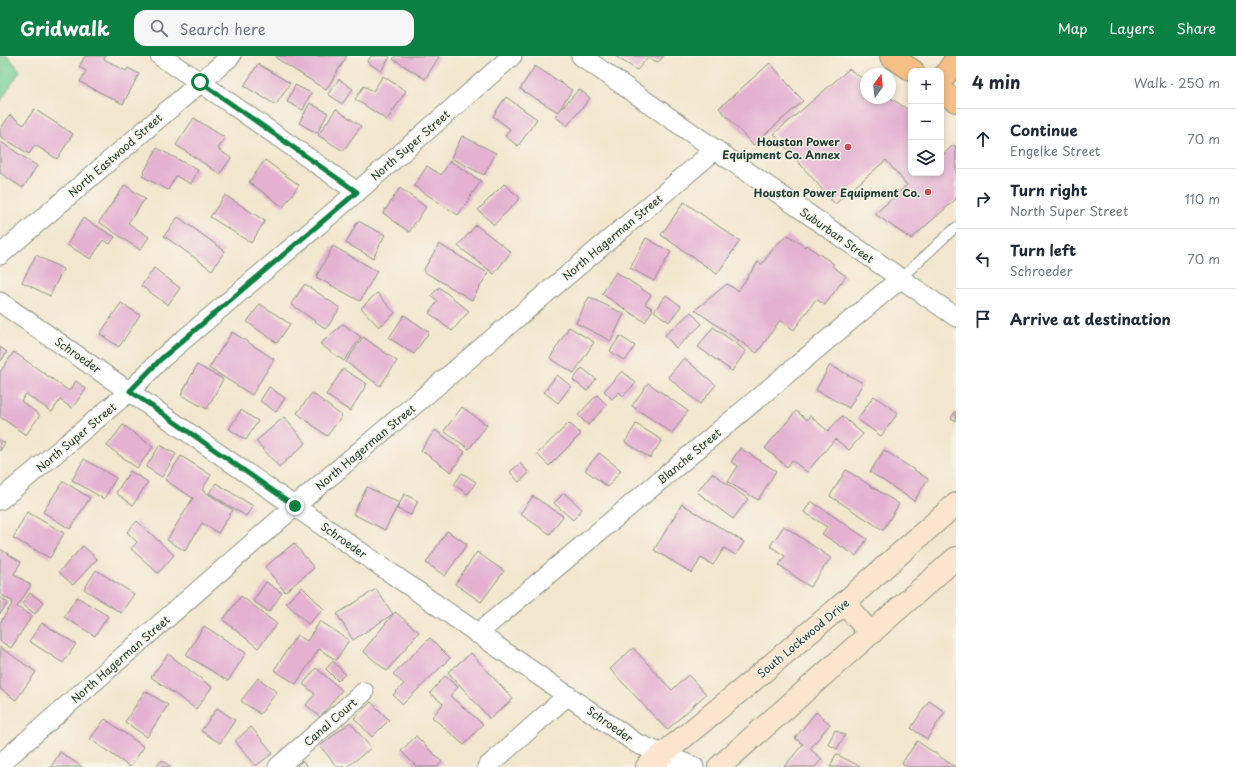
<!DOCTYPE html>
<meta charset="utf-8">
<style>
:root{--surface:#fff;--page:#f6f6f7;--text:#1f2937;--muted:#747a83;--line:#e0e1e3;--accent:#0b8043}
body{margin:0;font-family:"Playpen Sans",sans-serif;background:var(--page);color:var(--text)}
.controls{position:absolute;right:12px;top:12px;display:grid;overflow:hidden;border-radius:8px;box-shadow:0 2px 6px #0003}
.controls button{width:36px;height:36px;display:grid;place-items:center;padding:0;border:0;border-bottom:1px solid var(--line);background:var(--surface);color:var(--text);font:20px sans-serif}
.compass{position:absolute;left:860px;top:12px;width:36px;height:36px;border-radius:50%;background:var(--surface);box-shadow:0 2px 6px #0003;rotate:15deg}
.stop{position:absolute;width:12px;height:12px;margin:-9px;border:3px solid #0b8043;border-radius:50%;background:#fff}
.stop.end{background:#0b8043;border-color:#fff;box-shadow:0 1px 4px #0008}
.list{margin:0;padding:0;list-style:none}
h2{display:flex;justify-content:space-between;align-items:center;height:52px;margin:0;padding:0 16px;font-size:17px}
h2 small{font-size:13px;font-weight:400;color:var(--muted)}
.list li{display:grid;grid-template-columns:26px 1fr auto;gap:12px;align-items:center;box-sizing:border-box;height:60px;padding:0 16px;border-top:1px solid var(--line)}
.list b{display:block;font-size:15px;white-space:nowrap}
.list p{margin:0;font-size:13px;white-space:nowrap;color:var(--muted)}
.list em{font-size:13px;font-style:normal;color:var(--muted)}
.icon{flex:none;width:22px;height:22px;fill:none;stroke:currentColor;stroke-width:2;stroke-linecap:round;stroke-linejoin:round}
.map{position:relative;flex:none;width:956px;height:711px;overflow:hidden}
header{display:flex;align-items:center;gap:24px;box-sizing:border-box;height:56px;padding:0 20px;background:var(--accent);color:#fff}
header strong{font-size:19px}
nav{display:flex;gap:22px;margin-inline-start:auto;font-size:14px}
.search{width:280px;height:36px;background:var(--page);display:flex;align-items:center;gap:10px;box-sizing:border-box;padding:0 14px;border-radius:12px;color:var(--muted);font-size:15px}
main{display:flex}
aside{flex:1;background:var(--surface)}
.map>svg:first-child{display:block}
.pitch{fill:#79d298;stroke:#4c8866}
.building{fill:#e4b1d1}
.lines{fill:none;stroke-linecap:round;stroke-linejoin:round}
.lane-casing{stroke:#899281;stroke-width:11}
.street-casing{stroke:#899281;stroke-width:21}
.secondary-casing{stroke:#899281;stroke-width:24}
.primary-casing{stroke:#899281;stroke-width:24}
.lane{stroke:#fff;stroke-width:9}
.street{stroke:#fff;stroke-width:19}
.secondary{stroke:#fbe5cf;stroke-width:22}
.primary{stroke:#f5bf86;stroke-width:22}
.route{stroke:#0b8043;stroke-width:5}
.poi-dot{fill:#d1495b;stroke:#f7f3e8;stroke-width:1.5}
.labels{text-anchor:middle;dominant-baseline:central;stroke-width:3;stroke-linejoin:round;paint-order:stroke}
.poi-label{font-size:11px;font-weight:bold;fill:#1f3d34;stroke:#f7f3e8;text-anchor:end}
.street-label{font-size:11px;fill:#1f3d34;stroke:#f7f3e8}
</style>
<header>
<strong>Gridwalk</strong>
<div class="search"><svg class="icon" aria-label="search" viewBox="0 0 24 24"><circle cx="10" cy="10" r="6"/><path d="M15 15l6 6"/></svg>Search here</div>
<nav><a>Map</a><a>Layers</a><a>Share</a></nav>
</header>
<main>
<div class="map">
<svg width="956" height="711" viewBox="0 0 956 711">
<rect width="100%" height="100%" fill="#f7f3e8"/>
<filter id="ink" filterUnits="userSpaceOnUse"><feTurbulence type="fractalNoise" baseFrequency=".025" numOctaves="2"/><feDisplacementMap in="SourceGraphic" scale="8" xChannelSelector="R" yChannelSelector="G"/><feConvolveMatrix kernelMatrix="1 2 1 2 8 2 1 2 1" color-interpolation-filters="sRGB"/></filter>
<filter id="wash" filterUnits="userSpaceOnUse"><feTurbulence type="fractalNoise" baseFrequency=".012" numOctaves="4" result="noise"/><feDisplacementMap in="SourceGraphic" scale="16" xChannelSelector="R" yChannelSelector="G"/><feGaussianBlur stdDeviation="0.9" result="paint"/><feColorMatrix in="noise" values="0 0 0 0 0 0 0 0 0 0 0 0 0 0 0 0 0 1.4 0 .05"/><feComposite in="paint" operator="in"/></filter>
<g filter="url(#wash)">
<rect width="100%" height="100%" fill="#f3e6ce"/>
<!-- pitch -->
<path class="pitch" d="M 0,0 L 8,0 L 20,15 L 0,46 Z"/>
<g id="blocks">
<!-- building -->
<path class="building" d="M 85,0 L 106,0 L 104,3 L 126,15 L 128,12 L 139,18 L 123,48 L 80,26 L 86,15 L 79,11 Z
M 277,0 L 347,0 L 326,34 L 276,2 Z
M 371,0 L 388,0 L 390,1 L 381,15 L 367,6 Z
M 395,0 L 438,0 L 439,1 L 425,23 L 393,3 Z
M 615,0 L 664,0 L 658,6 L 648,2 L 637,14 Z
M 770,7 L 803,45 L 753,89 L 719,52 Z
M 258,8 L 290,27 L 276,49 L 244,30 Z
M 535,10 L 572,34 L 558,56 L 520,33 Z
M 849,13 L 866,25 L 866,42 L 891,42 L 911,56 L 911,117 L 941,117 L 941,101 L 952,90 L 956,90 L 956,143 L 911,183 L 875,158 L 907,129 L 886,104 L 835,148 L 774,78 Z
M 383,20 L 406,35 L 387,64 L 355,43 L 364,30 L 373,35 Z
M 339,23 L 353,33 L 342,48 L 328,38 Z
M 295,29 L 311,37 L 303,54 L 287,46 Z
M 579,33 L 590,42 L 567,70 L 555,60 Z
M 506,41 L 537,63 L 518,90 L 505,80 L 510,73 L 493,60 Z
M 310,47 L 328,57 L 317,77 L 299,67 Z
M 34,53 L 73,78 L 57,103 L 35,89 L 29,98 L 0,80 L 0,74 L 10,59 L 24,69 Z
M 336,53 L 361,70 L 343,95 L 318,79 Z
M 194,62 L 225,82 L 218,93 L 231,102 L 220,118 L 176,89 Z
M 462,80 L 496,97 L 484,119 L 451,102 Z
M 1,86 L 37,110 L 23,132 L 0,117 L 0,88 Z
M 157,92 L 198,114 L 191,128 L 176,120 L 168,134 L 142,120 Z
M 265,104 L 299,129 L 283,151 L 249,126 Z
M 450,105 L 481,125 L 458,159 L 414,130 L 427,110 L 441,119 Z
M 504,128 L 520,142 L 494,169 L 478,154 Z
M 125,129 L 145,143 L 128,167 L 149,181 L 140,194 L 99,166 Z
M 400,132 L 426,151 L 409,176 L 383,157 Z
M 225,139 L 265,165 L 251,187 L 210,161 Z
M 684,146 L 740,185 L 717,218 L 661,179 Z
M 178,161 L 225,195 L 212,214 L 164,180 Z
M 83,162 L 115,181 L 110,188 L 103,184 L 91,203 L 67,189 Z
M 358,165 L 385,179 L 373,202 L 346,187 Z
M 476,169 L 511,196 L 494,218 L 458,190 Z
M 788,179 L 805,191 L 806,189 L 834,208 L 832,210 L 846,220 L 825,249 L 816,243 L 794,274 L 780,264 L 757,297 L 695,254 L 727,228 L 738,235 L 758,206 L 762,208 L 775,190 Z
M 646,182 L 671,196 L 654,225 L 630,212 Z
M 439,188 L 488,217 L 472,244 L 423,215 Z
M 333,190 L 377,215 L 360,245 L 316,221 Z
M 36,199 L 63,213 L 50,240 L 22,226 Z
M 154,212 L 180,232 L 168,249 L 141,230 Z
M 616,216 L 651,239 L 645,248 L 653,253 L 645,266 L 602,238 Z
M 305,228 L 340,252 L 326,273 L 291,248 Z
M 439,231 L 469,255 L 452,275 L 429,257 L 438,245 L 431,240 Z
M 377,237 L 395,257 L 379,271 L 361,252 Z
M 666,239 L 681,250 L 669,266 L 654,255 Z
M 589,241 L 624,258 L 611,285 L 576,267 Z
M 121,247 L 140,259 L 119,291 L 100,278 Z
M 260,248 L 290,268 L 277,287 L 247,266 Z
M 691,256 L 702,268 L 676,292 L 665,279 Z
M 404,259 L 429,276 L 414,298 L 389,282 Z
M 343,268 L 361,281 L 344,305 L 320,288 Z
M 569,271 L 594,286 L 574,317 L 550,302 Z
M 713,271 L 746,295 L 732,315 L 698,291 Z
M 232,276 L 274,303 L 252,339 L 209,312 Z
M 620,280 L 635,290 L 625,305 L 610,295 Z
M 363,281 L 397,305 L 380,330 L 346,306 Z
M 0,291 L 7,296 L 0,306 Z
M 14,296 L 69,335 L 76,325 L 86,333 L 72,352 L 60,344 L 52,356 L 26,338 L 21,345 L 40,359 L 26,379 L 0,361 L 0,316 Z
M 684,302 L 716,329 L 700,348 L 668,321 Z
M 197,309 L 223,323 L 207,353 L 181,339 Z
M 830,309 L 863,327 L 849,352 L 816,334 Z
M 582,312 L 596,323 L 587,335 L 573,324 Z
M 343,313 L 367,328 L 350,355 L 326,339 Z
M 622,315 L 636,327 L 623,340 L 619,336 L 612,343 L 604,335 Z
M 557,319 L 571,330 L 558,347 L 544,336 Z
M 648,327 L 688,355 L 672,377 L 632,350 Z
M 269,331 L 285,342 L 276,356 L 260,345 Z
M 312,337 L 342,360 L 327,380 L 297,357 Z
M 597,339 L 607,349 L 588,369 L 578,359 Z
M 874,340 L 898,357 L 881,380 L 857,363 Z
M 462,351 L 487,369 L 469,393 L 444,375 Z
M 241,354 L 258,365 L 246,384 L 229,373 Z
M 796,355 L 807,364 L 810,360 L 828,375 L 842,360 L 863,378 L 849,394 L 835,383 L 807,416 L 792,404 L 787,411 L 765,392 Z
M 956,355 L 956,365 L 951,362 Z
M 284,361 L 306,387 L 279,411 L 256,385 Z
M 569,367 L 581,378 L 549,410 L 537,398 Z
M 636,368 L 662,384 L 650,402 L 625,386 Z
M 123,369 L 153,391 L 137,412 L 107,390 Z
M 435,374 L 465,396 L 451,416 L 421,394 Z
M 0,384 L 5,387 L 0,395 Z
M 160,389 L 176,398 L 162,421 L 146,411 Z
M 740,392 L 776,415 L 758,444 L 728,426 L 738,410 L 731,406 Z
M 884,394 L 928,423 L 914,445 L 870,416 Z
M 599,397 L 621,414 L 608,431 L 585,414 Z
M 181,400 L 211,419 L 202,434 L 233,454 L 218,477 L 202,467 L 185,495 L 167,484 L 193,442 L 165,424 Z
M 84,403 L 116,422 L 104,443 L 72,424 Z
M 520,407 L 529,417 L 519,426 L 510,416 Z
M 846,414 L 899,448 L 883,474 L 830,440 Z
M 130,415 L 148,426 L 133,449 L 116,437 Z
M 462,417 L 476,426 L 468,438 L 454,429 Z
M 712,417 L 748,443 L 733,463 L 697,436 Z
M 63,425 L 90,442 L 70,473 L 43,456 Z
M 216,427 L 253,450 L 246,460 L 209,437 Z
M 367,431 L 399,447 L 385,474 L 353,458 Z
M 564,437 L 582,453 L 573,464 L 554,447 Z
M 404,438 L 418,445 L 411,459 L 397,453 Z
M 533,440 L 563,460 L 550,478 L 520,458 Z
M 811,445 L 867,483 L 856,500 L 822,478 L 827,471 L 804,456 Z
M 682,448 L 744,486 L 736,499 L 724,492 L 713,509 L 701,502 L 692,517 L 654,494 Z
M 27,456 L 64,477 L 50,502 L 13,482 Z
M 137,465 L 174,499 L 158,517 L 131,493 L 137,486 L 127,476 Z
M 784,470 L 831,502 L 810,531 L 779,509 L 785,500 L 770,490 Z
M 447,475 L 467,488 L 445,520 L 426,507 Z
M 294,487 L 314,512 L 285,536 L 265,511 Z
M 83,490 L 97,503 L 73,529 L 59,516 Z
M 0,493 L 21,506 L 14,518 L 31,529 L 17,551 L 32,560 L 11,592 L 0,585 L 0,567 L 13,546 L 0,538 Z
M 477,496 L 504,515 L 481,546 L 455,528 Z
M 96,514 L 134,538 L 121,557 L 84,533 Z
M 266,526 L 282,537 L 269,556 L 253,545 Z
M 302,531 L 324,553 L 308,568 L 286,547 Z
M 376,533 L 393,558 L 353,584 L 337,558 Z
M 30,537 L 43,546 L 35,558 L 22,548 Z
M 241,540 L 277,568 L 258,592 L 223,564 Z
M 0,541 L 8,547 L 0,558 Z
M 77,541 L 108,560 L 95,580 L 64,561 Z
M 395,556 L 419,576 L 387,615 L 363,595 Z
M 320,565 L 349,584 L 336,604 L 319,593 L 296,628 L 274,614 L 297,579 L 307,585 Z
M 42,567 L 76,588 L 63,607 L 29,585 Z
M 204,570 L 246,597 L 228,625 L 186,599 Z
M 430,582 L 450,602 L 403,648 L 393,639 L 404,628 L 393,618 Z
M 0,591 L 36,616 L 16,644 L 0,633 Z
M 633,592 L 672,634 L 688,619 L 706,638 L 667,674 L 610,613 Z
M 471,597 L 513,643 L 490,663 L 448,616 Z
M 168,598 L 212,631 L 196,653 L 151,621 Z
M 333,605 L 345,618 L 338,625 L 326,613 Z
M 316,612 L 342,634 L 320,661 L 306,649 L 315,638 L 303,628 Z
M 445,620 L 458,631 L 450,640 L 483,668 L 464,689 L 432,661 L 443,648 L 430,637 Z
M 258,622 L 277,636 L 260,658 L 241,645 Z
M 145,635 L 168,649 L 147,681 L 125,666 Z
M 929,645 L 945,656 L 927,683 L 911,672 Z
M 371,646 L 389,664 L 372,681 L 354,662 Z
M 217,652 L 235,664 L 220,687 L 201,675 Z
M 816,656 L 830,668 L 810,693 L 822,703 L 815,711 L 784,711 L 803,688 L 795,682 Z
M 105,663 L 144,691 L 130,711 L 90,683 Z
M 350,666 L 371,692 L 347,711 L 337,711 L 320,690 Z
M 251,671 L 273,697 L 256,710 L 235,685 Z
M 835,674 L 845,679 L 837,693 L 828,688 Z
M 416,680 L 442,706 L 437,711 L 417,711 L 401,695 Z
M 917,685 L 955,711 L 907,711 L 902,707 Z
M 60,696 L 82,711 L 51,711 Z
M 836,698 L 861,711 L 830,711 Z
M 162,704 L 171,711 L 156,711 Z
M 302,705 L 308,711 L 296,711 Z"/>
</g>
</g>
<g filter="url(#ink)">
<use href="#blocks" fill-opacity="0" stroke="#899281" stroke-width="1"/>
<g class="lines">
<!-- lane casing -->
<g class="lane-casing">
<path id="lane" d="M 900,223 L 956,171"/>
</g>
<!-- street casing -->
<g class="street-casing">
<path id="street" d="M 160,0 L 200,26 L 357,136
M 581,0 L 956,261
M 0,199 L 231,0
M 0,246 L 636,687 L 694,711
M 0,444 L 130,335 L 161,303 L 357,136 L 512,0
M 477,578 L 900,223
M 0,708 L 295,450 L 715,94
M 278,711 L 364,636
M 487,711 L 568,639"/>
</g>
<!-- secondary casing -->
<g class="secondary-casing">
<path id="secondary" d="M 844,547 L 871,578
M 647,711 L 750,627 L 844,547 L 956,448
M 719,711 L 956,502"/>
</g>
<!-- primary casing -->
<g class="primary-casing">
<path id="primary" d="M 891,0 L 913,15
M 941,25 L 956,3
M 941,35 L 956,45"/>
</g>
<!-- lane -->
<use href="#lane" class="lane"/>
<!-- street -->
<use href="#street" class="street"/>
<!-- secondary -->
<use href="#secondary" class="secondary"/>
<!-- primary -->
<use href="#primary" class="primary"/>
</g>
</g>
<g class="lines" filter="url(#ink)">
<!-- route -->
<path class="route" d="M 200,26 L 357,136 L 161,303 L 130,335 L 295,450"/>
</g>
<!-- markers -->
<g class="poi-dot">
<circle cx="848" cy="91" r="4"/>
<circle cx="928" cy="136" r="4"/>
</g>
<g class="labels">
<!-- poi labels -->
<g class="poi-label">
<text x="840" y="85">Houston Power<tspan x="840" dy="13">Equipment Co. Annex</tspan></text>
<text x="920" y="136">Houston Power Equipment Co.</text>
</g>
<!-- street labels -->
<g class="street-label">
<text transform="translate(410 89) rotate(-41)">North Super Street</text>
<text transform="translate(115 99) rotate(-41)">North Eastwood Street</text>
<text transform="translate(837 179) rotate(35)">Suburban Street</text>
<text transform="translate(612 181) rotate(-40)">North Hagerman Street</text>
<text transform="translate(78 299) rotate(35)">Schroeder</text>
<text transform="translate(76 381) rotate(-40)">North Super Street</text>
<text transform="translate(365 391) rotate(-40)">North Hagerman Street</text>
<text transform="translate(689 400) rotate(-40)">Blanche Street</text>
<text transform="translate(344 484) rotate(35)">Schroeder</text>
<text transform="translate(803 582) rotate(-40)">South Lockwood Drive</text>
<text transform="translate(120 603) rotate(-41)">North Hagerman Street</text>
<text transform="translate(330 666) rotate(-41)">Canal Court</text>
<text transform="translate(610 668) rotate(35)">Schroeder</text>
</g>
</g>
</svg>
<div class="controls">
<button>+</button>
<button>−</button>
<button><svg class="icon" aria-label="layers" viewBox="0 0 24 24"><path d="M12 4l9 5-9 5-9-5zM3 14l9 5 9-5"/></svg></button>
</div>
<svg class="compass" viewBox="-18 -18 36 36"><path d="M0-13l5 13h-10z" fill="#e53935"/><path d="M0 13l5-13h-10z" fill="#747a83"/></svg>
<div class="stop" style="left:200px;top:26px"></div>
<div class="stop end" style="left:295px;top:450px"></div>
</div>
<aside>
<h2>4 min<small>Walk · 250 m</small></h2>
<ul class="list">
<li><svg class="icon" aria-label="ahead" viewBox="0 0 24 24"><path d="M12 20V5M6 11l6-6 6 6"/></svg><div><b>Continue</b><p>Engelke Street</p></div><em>70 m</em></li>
<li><svg class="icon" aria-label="right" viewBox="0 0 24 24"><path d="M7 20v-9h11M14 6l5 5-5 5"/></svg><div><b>Turn right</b><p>North Super Street</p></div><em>110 m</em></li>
<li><svg class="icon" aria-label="left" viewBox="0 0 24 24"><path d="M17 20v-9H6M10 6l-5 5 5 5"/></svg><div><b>Turn left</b><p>Schroeder</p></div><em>70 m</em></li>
<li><svg class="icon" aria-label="arrive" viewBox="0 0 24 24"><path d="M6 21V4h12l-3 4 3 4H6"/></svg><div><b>Arrive at destination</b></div></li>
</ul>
</aside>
</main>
